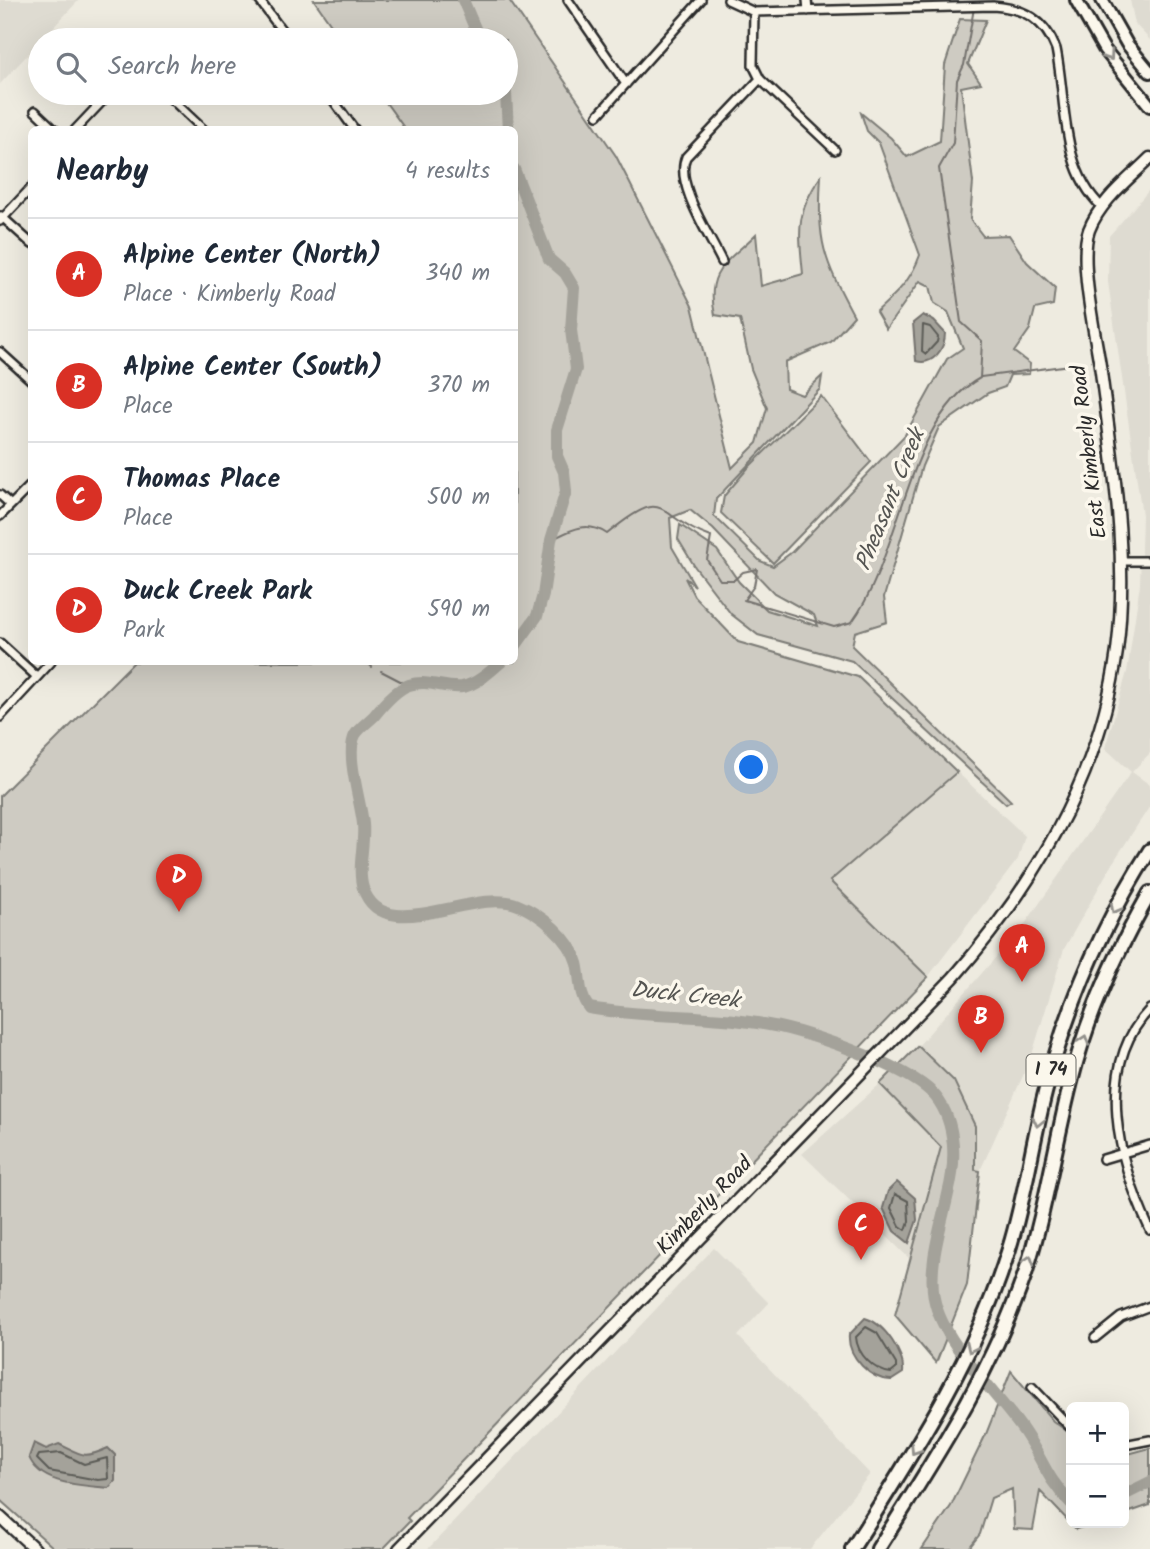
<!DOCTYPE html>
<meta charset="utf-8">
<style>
:root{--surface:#fff;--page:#f2f2f3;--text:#1f2937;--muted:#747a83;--line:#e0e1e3;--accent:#d93025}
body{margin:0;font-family:Kalam,sans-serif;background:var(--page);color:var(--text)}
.controls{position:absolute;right:21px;bottom:21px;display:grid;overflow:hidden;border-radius:10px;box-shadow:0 7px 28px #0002}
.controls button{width:63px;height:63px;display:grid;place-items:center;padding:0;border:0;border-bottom:2px solid var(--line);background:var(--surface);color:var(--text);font:35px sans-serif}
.you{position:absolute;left:752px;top:768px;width:24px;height:24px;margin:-18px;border:5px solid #fff;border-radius:50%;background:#1a73e8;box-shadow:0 0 0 10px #1a73e833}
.badge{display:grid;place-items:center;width:46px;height:46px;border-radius:50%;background:var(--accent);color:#fff;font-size:23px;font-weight:700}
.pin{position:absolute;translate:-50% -58px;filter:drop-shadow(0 2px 4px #0008)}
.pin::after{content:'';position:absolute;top:37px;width:24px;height:21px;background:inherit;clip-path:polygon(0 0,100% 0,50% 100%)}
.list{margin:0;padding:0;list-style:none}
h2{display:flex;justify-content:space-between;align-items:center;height:91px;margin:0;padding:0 28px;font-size:30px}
h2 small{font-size:23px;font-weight:400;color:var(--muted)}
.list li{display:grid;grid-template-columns:46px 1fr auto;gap:21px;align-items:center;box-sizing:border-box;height:112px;padding:0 28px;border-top:2px solid var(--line)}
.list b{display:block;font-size:26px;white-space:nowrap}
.list p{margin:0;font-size:23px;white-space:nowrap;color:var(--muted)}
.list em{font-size:23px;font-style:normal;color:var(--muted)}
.icon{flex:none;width:38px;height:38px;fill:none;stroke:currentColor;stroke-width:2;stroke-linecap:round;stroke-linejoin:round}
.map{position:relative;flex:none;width:1150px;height:1549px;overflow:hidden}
.search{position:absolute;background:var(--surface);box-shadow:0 7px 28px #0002;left:28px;top:28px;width:490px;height:77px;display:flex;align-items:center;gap:18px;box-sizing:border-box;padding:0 24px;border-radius:38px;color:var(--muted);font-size:26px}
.panel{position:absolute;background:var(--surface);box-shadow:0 7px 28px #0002;left:28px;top:126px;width:490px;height:539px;border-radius:10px}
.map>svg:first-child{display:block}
.built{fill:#dedbd1}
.green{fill:#cecbc2;stroke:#7c7b76;stroke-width:2}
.water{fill:#a4a29a;stroke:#74726e;stroke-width:2}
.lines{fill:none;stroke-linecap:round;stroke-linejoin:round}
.shore{stroke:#5b5b57;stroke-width:2}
.stream{stroke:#74726e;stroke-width:2}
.river{stroke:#a4a29a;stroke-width:12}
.street-casing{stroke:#2b2b2b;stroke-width:12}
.secondary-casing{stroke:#2b2b2b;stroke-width:15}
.primary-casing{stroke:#2b2b2b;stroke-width:16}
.highway-casing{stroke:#2b2b2b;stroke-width:18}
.street{stroke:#fbf7ec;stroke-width:7}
.secondary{stroke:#fbf7ec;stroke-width:10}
.primary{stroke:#fbf7ec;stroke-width:10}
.highway{stroke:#fbf7ec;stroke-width:12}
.oneway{stroke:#93918c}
.labels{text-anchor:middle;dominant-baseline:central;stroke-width:7;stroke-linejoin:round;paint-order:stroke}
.shield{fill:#fbf7ec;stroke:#696865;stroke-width:2}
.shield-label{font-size:19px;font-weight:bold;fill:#2b2b2b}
.street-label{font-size:21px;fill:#2b2b2b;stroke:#fbf7ec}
.water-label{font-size:23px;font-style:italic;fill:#555552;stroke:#fbf7ec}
</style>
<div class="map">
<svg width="1150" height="1549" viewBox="0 0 1150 1549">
<rect width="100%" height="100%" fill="#eeebe0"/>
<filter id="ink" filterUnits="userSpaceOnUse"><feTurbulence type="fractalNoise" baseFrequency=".0143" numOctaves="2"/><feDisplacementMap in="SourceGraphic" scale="14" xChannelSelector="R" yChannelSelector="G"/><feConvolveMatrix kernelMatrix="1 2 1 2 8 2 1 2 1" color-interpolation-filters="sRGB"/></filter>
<g filter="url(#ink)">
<!-- built -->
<path class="built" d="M 0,0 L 79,0 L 0,84 Z
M 1130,0 L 1150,0 L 1150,40 L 1135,24 Z
M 1150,189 L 1150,753 L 1132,772 L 1150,785 L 1150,806 L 1112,864 L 1064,949 L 1031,1058 L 980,1171 L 975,1170 L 975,1126 L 954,1081 L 918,1046 L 1025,924 L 1131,772 L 1105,748 L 1127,672 L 1140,584 L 1142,515 L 1108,282 L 1109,236 Z
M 957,772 L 1025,836 L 1018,859 L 928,977 L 830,881 Z
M 880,1084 L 941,1147 L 911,1260 L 802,1154 Z
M 714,1248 L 769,1303 L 738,1336 L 870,1474 L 810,1549 L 428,1549 Z"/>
<!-- green -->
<path class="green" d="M 314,0 L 509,0 L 616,156 L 692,306 L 732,468 L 757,443 L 767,408 L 751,369 L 740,319 L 715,315 C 705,270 727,263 756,234 L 761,286 L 803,274 C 799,231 795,213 821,176 C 817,243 823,258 854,316 L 831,342 L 785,362 L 786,389 L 802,395 L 822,376 L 820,389 L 716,499 L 714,516 L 760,561 L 773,566 L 792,552 L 905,435 L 947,359 L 963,348 L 948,312 L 934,303 L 930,286 L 920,281 L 886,329 L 876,312 C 895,295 911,281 920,255 L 879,143 L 867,131 L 861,113 L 891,138 L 907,157 L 940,141 L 945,65 L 960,19 L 986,20 L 968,64 L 981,83 L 961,87 L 973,182 L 970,219 L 983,236 L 1009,235 L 1027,262 L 1055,288 L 1053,305 L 1035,309 L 1030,329 L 1014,352 L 1030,364 L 1029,374 L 1010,375 L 1005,387 L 988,393 L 939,427 L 922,466 L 884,597 L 887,622 L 855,632 L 852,646 L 1011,801 L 1006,804 L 852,661 L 758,635 L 731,614 L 695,567 L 678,539 L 680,525 L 717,550 L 739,582 L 767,610 L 818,626 L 814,615 L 774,593 L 713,529 L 690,510 L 670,518 L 672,547 L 695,586 L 685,578 L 694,596 L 738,642 L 858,677 L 957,772 L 830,881 L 928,977 L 407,1518 L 410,1521 L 383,1549 L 55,1549 L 0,1500 L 0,796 L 134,662 L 514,662 L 514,130 L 405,129 L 379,93 L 506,93 L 506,40 L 342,40 Z
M 821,396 L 871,462 L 773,563 L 721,513 L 724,496 L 748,468 Z
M 918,1046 L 954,1081 L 975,1126 L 975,1170 L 980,1171 L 967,1285 L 936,1363 L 895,1315 L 941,1147 L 880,1084 Z
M 1011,1371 L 1053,1421 L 1071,1434 L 1071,1523 L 1096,1523 L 1076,1529 L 1040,1491 L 1033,1530 L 1014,1529 L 1012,1489 L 991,1498 L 980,1534 L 968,1549 L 922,1549 L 951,1506 L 986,1434 Z
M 1150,1448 L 1150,1505 L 1124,1514 L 1124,1455 Z"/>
<!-- water -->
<path class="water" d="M 923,315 L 934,321 L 945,333 C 945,349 933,366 916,361 L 913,323 Z
M 897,1182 L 915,1198 L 917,1220 L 909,1243 L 894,1231 L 883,1208 L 888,1191 Z
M 865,1318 C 884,1323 905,1354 903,1373 L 892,1380 C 871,1381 847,1356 849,1335 Z
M 34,1443 L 46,1449 L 59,1444 C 83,1456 84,1459 108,1448 L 115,1455 L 115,1481 L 109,1488 C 81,1485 40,1485 29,1457 Z"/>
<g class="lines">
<!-- shore -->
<path class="shore" d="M 923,325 L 930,327 L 938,337 L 937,342 L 926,354 L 922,351 Z
M 895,1194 L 908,1201 L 909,1221 L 906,1230 L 900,1226 L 891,1208 Z
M 866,1327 L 877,1333 L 896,1364 L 896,1369 L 891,1373 C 874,1371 857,1354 856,1337 Z
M 61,1453 L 84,1464 L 107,1458 L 108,1479 L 98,1480 L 49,1471 L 37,1459 L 39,1455 Z"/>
<!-- stream -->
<path class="stream" d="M 981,377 L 1070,365
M 551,540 C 571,530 586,520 607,534 C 670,482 653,517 711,537 L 707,560 L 720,580 L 734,580 L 743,572 L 757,569 L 754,586 L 744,600 L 834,627 L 852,622 C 901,556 908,417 980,378 L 982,341 L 961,322 L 939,168 L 953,143 L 957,80 L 964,65 L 974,8
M 367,662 L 372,667
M 381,671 L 408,685"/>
<!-- river -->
<path class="river" d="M 463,0 L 480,40
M 506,93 L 508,130
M 514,169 L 549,259 L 565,273 L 574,288 L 571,330 L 576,369 L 557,430 L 557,456 L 564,472 L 566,491 L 551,540 L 543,595 L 537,616 L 514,648
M 501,662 C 491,671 476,685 462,687 C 444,689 428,679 409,685 C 397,689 382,706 374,716 C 368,722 359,728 355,735 C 345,755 361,802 363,824 C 365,844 357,869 363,888 C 383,949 473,886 518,905 C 541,914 570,938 577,963 C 581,979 578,994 589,1008 C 658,1020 730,1012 799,1032 C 833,1042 915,1070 936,1097 C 957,1124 956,1163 948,1194 C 941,1227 928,1264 934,1298 C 943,1345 999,1394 1025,1433 C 1043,1460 1046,1478 1071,1503
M 1124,1495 L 1150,1482"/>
<!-- street casing -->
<g class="street-casing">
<path id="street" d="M 259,0 L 289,40
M 568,0 L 626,84
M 728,0 L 754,12 L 993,6 C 1024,8 1045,20 1056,49 C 1067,103 1060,167 1102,207
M 807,0 L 808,11
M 754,12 L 753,65 L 760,79 L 835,150
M 105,36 L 109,40
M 165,93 L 204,130
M 328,93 L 355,130
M 35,111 L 55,130
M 598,115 L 701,0
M 75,130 L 110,93
M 1,216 L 32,244
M 0,221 L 32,187
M 722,262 C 710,236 674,183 686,157 L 760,79
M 0,352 L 32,381
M 0,495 L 11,505
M 0,516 L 32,484
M 1121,561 L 1150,561
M 0,643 L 36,676
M 0,717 L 51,662
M 1150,1009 C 1093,1068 1119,1164 1150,1230
M 1103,1159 L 1150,1145
M 1095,1338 L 1121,1317 L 1150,1306
M 1032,1387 L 1071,1428
M 1124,1445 L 1150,1440"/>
</g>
<!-- secondary casing -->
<g class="secondary-casing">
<path id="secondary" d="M 0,1517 L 35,1549
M 399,1549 L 953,978 C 1035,885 1100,776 1117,651 C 1129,558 1113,464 1101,372 C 1096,337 1078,260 1089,230 C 1100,201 1129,179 1150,158"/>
</g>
<!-- primary casing -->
<g class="primary-casing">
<path id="primary" d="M 1076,0 L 1104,49 L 1150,106
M 1102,0 L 1127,44 L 1150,72"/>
</g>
<!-- highway casing -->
<g class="highway-casing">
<path id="highway" d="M 852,1549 C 913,1453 975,1359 1009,1249 C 1025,1198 1032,1144 1045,1093 C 1067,1007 1102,925 1150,850
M 878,1549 C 935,1458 990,1376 1025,1274 C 1046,1210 1055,1143 1072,1078 C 1088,1013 1117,951 1150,893"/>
</g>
<!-- street -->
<use href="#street" class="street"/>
<!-- secondary -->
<use href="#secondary" class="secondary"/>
<!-- primary -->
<use href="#primary" class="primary"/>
<!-- highway -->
<use href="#highway" class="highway"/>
</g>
<!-- one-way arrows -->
<defs><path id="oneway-chevron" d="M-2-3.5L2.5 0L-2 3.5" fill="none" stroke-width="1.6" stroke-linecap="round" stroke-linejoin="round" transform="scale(1.75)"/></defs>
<g class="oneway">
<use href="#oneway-chevron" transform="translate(1109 56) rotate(55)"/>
<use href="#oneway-chevron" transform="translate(1115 909) rotate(118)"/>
<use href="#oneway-chevron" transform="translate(1084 1040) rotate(-72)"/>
<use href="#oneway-chevron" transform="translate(1038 1122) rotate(103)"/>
<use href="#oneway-chevron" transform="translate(1029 1260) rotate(-73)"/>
<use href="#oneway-chevron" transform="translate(971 1348) rotate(115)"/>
<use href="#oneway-chevron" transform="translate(915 1450) rotate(123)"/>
</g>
</g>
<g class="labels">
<!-- shield labels -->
<rect class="shield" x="1026.5" y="1054.5" width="49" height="31" rx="5"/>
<g class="shield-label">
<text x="1051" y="1070">I 74</text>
</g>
<!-- street labels -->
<g class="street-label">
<text transform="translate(1090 452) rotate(-97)">East Kimberly Road</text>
<text transform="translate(705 1206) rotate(-46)">Kimberly Road</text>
</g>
<!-- water labels -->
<g class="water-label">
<text transform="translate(891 500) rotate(-68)">Pheasant Creek</text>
<text transform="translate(685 996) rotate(6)">Duck Creek</text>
</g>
</g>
</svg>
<div class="controls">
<button>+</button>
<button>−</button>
</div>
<div class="you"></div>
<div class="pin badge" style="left:1022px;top:982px">A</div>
<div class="pin badge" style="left:981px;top:1053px">B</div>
<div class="pin badge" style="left:861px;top:1260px">C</div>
<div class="pin badge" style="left:179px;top:912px">D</div>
<div class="search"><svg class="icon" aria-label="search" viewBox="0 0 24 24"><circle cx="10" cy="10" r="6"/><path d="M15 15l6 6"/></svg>Search here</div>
<section class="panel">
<h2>Nearby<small>4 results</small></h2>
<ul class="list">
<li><span class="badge">A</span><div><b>Alpine Center (North)</b><p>Place · Kimberly Road</p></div><em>340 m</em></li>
<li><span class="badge">B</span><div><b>Alpine Center (South)</b><p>Place</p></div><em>370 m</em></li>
<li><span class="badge">C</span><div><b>Thomas Place</b><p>Place</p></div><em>500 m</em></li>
<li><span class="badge">D</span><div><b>Duck Creek Park</b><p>Park</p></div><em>590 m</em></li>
</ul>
</section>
</div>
